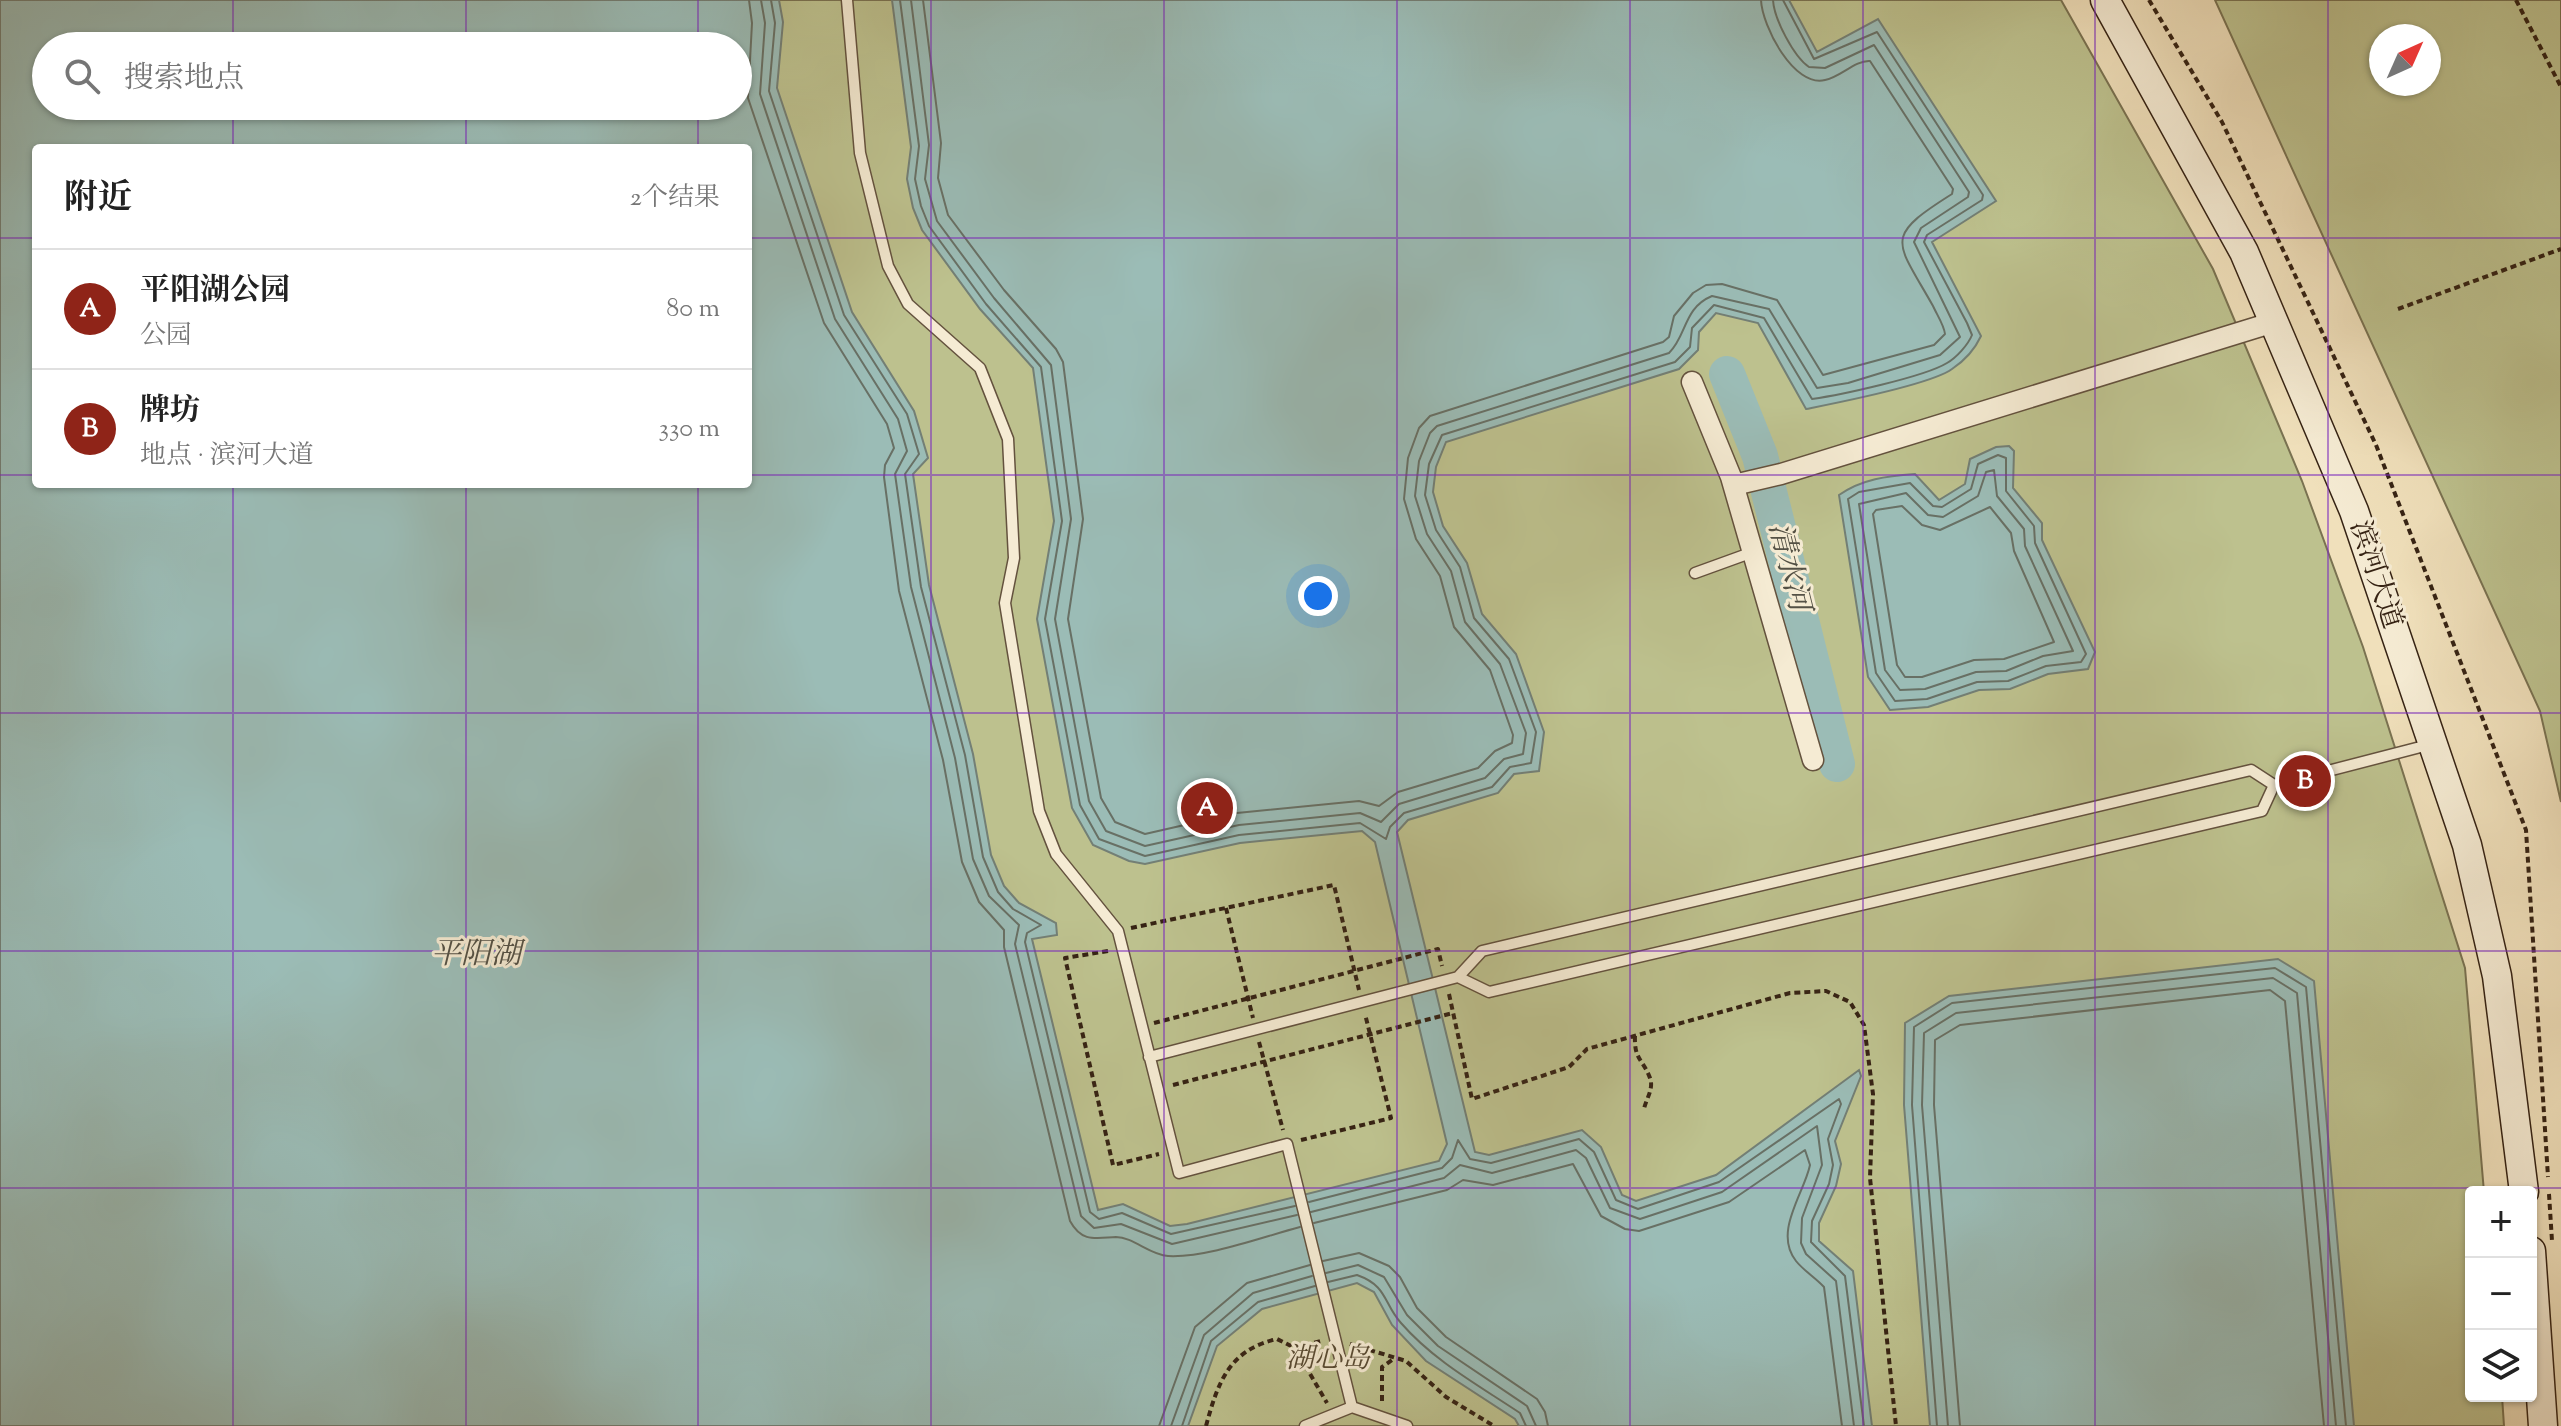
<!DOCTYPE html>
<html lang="zh">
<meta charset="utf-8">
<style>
:root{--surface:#fff;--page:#f6f6f6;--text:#222;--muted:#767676;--line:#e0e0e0;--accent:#8f2418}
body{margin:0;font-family:"Sorts Mill Goudy","Noto Serif SC",serif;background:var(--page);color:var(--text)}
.controls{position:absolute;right:24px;bottom:24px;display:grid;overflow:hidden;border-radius:8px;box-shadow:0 2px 6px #0004}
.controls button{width:72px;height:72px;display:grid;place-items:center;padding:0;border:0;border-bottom:2px solid var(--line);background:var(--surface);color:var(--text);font:40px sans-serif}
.compass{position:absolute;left:2369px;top:24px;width:72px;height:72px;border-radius:50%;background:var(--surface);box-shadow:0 2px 6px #0004;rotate:45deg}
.you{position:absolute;left:1318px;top:596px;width:28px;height:28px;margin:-20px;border:6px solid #fff;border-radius:50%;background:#1a73e8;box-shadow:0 0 0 12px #1a73e833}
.badge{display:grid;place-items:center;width:52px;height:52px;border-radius:50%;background:var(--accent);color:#fff;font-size:26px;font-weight:700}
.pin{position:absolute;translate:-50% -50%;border:4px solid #fff;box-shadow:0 2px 8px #0006}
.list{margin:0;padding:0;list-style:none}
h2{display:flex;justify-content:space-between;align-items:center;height:104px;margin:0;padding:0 32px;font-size:34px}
h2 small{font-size:26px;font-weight:400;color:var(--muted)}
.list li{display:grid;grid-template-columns:52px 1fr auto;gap:24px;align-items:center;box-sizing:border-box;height:120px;padding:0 32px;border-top:2px solid var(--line)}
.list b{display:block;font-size:30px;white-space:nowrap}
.list p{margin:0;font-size:26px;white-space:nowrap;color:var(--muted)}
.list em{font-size:26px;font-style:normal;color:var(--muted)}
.icon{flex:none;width:44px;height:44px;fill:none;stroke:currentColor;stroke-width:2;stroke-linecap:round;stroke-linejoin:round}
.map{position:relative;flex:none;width:2561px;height:1426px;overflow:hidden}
.search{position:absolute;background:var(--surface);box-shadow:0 2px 6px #0004;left:32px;top:32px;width:720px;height:88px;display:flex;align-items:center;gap:20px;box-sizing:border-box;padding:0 28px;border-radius:44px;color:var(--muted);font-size:30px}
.panel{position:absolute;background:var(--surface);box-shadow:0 2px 6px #0004;left:32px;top:144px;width:720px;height:344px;border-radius:8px}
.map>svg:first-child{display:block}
.green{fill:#bdc18e;stroke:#7a7251;stroke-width:2;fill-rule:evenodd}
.water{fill:#9bbcb6;stroke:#737f75;stroke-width:2;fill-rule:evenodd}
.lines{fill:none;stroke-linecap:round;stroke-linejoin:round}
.shore{stroke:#687065;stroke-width:2}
.river{stroke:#9bbcb6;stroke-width:36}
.service-casing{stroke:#64523e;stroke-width:13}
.minor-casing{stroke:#64523e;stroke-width:23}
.secondary-casing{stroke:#362314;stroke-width:31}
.path{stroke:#362314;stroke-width:4;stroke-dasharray:6 4;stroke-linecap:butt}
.service{stroke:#f5ebd3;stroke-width:10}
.minor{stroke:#f5ebd3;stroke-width:20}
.secondary{stroke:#f5ebd3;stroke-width:28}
.grid{fill:none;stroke:#7b2cbf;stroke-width:2;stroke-opacity:0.55}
.labels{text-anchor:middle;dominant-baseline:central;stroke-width:6;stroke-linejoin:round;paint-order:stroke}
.street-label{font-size:28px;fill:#362314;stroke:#f5ebd3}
.park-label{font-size:28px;font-style:italic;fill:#584a32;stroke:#f5ebd3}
.water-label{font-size:30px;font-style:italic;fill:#545145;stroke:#f5ebd3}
</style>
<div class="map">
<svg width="2561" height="1426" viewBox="0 0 2561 1426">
<rect width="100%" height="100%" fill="#f0e0bb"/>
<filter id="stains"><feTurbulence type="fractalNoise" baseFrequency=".0025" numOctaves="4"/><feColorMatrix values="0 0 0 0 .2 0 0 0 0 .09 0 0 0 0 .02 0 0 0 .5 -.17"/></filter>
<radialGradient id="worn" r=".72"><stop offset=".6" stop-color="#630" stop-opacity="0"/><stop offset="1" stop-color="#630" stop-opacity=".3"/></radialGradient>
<!-- green -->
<path class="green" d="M 0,0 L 2061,0 L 2213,269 L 2302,481 L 2363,647 L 2465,968 L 2484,1192 L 2471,1192 L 2471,1396 L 2502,1396 L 2504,1426 L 0,1426 ZM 46,46 L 738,46 L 738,106 L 46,106 ZM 36,148 L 748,148 L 748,484 L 36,484 Z
M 2215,0 L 2561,0 L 2561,802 L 2540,711 ZM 2381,36 L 2429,36 L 2429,84 L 2381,84 Z"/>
<!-- water -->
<path class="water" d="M 0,0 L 779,0 L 783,22 L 777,88 L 852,312 L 914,411 L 928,458 L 913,474 L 929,585 L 973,754 L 991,855 L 1004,886 L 1019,903 L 1056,923 L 1057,935 L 1032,939 L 1098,1210 L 1123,1204 L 1170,1226 L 1187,1224 L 1439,1161 L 1447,1144 L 1375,842 L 1362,831 L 1240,843 L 1145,864 L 1129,861 L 1093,845 L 1072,808 L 1037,619 L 1054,521 L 1033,368 L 980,309 L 922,230 L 913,208 L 907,179 L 911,147 L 892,0 L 1789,0 L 1817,52 L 1878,19 L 1996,201 L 1932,242 L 1981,336 C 1975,349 1964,361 1952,369 C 1930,385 1836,403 1806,409 L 1758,323 L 1716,313 L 1699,332 L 1698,350 L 1679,369 L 1446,442 L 1436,467 L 1433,492 L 1443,526 L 1467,563 L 1482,614 L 1516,654 L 1544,732 L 1539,771 L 1514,774 L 1498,793 L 1408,820 L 1397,832 L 1475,1152 L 1489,1155 L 1582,1130 L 1601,1147 L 1622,1195 L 1636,1201 L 1716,1175 L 1859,1070 L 1861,1076 L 1835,1141 L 1841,1164 L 1836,1186 L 1819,1223 L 1819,1241 L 1853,1271 L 1872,1426 L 1519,1426 L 1515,1419 L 1426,1361 L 1392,1325 L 1374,1292 L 1357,1283 L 1262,1309 L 1217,1346 L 1188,1426 L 0,1426 ZM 46,46 L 738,46 L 738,106 L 46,106 ZM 36,148 L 748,148 L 748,484 L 36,484 Z
M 2009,446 L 2014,451 L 2013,488 L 2042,523 L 2042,540 L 2095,652 L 2088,669 L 2048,674 L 2010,689 L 1979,690 L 1928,707 L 1890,710 L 1868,677 L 1839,495 C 1862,479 1887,476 1915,474 L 1939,500 L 1965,484 L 1970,459 L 1996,447 Z
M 2278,959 L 2314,981 L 2354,1426 L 1930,1426 L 1904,1105 L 1905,1023 L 1949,996 Z"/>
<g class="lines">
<!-- shore -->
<path class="shore" d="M 749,0 L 752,23 L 748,98 L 824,323 L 887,424 L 894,448 L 885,465 L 884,477 L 899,591 L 943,760 L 962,862 L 979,902 L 1004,930 L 1004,947 L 1070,1221 C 1082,1243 1096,1238 1116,1237 C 1133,1237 1150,1255 1168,1256 C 1207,1258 1262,1237 1300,1227
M 761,0 L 765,23 L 760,94 L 835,319 L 898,419 L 907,451 L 895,474 L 911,587 L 955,758 L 973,859 L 989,896 L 1019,925 L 1015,944 L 1081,1216 L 1094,1228 L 1121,1224 L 1172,1244 L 1297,1215
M 771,0 L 775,23 L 769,91 L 844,315 L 907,414 L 919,454 L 905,474 L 921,587 L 965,755 L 983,857 L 998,892 L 1013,909 L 1041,925 L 1027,933 L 1025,942 L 1090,1212 L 1099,1219 L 1122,1213 L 1171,1234 L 1295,1206
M 900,0 L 919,146 L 915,179 L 921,206 L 929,226 L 986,304 L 1041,367 L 1062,521 L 1045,619 L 1080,805 L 1099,839 L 1145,856 L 1239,835 L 1360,823 L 1386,839 L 1390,827 L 1404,813 L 1492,787 L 1510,767 L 1531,763 L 1536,732 L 1509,659 L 1474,618 L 1460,567 L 1436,530 L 1425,495 L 1429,464 L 1442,435 L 1675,362 L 1690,347 L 1692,328 L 1714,305 L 1764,318 L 1812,399 C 1840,395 1924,377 1947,363 C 1956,358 1968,345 1972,335 L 1967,323 L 1924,242 L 1927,235 L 1982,200 L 1983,195 L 1877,32 L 1814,59 L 1783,0
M 911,0 L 929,145 L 925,179 L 937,221 L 994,298 L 1051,365 L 1071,519 L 1055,619 L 1089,801 L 1106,831 L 1145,846 L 1239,825 L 1360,813 L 1381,822 L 1399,804 L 1485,778 L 1504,759 L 1523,754 L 1526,733 L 1500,664 L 1465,622 L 1451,571 L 1427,534 L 1415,496 L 1419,461 L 1430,433 L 1437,426 L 1669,353 C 1687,336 1683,308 1712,296 L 1769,309 L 1817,388 L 1848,383 L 1940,355 L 1960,337 L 1914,242 L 1921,228 L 1968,197 L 1969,192 L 1874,45 L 1825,68 L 1809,67 C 1794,57 1774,19 1773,0
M 923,0 L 941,143 L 938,178 L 948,215 L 1004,290 L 1056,349 L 1063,362 L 1083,519 L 1068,619 L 1101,798 L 1115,822 L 1145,834 L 1237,813 L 1359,801 L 1379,806 L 1398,792 L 1478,768 L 1495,751 L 1512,743 L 1513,735 L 1490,670 L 1454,627 L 1440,576 L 1416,539 L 1404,499 L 1408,458 L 1419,428 L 1430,416 L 1663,342 L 1669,337 L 1674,316 L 1693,293 L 1706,285 L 1722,284 L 1777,300 L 1823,375 L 1934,345 L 1945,334 C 1944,325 1937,315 1933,306 C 1896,240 1882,238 1952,194 L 1953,189 L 1870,61 C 1855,60 1841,77 1825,80 C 1794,88 1762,26 1761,0
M 1998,455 L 2006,458 L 2006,491 L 2034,526 L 2035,543 L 2086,654 L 2081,662 L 2046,666 L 2008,681 L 1977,682 L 1927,699 L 1895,701 L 1876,673 L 1848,499 L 1859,492 L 1910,483 L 1933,506 L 1942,507 L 1971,489 L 1978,464 Z
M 1994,470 L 1997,496 L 2024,529 L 2025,546 L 2073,651 L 2043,656 L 2006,671 L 1976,672 L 1925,689 L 1900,690 L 1885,670 L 1859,504 L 1906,493 L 1928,515 L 1943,517 L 1978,496 L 1986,472 Z
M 1902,506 L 1922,525 L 1940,530 L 1990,507 L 2011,533 L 2014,551 L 2054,642 L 2004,659 L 1974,660 L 1922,677 L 1905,677 L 1897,665 L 1873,514 L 1876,510 Z
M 1309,1202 L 1442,1168 L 1452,1158 L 1458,1140 L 1470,1159 L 1491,1163 L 1579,1139 L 1594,1152 L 1616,1200 L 1638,1209 L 1719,1182 L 1839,1099 L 1841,1104 L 1828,1139 L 1833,1165 L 1829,1184 L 1812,1221 L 1811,1242 L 1845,1276 L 1864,1426
M 1311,1212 L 1444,1178 L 1460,1165 L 1492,1173 L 1576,1150 L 1586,1158 L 1610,1208 L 1640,1219 L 1722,1192 L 1817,1126 L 1822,1165 L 1802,1218 L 1801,1243 L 1806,1254 L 1836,1281 L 1854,1426
M 1314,1223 L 1447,1190 L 1463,1180 L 1493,1185 L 1573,1164 L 1601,1216 L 1625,1229 L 1639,1231 L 1729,1202 L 1805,1150 L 1810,1165 C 1804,1194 1773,1232 1796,1261 C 1804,1271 1816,1278 1824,1287 L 1842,1426
M 1323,1261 L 1359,1253 L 1389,1266 L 1400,1277 L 1417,1308 L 1446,1337 L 1537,1399 L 1545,1412 L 1548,1426
M 1326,1273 L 1358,1265 L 1384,1277 L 1407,1315 L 1438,1346 L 1527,1406 L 1536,1426
M 1328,1282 L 1357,1275 C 1388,1286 1383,1303 1401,1323 C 1434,1361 1478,1385 1520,1413 L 1526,1426
M 1159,1426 L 1195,1327 L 1247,1283 L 1310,1265
M 1171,1426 L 1204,1335 L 1253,1293 L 1312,1276
M 1182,1426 L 1211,1341 L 1258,1302 L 1315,1286
M 1937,1426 L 1912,1105 L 1914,1027 L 1952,1003 L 2275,968 L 2306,987 L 2346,1426
M 1948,1426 L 1922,1105 L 1924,1033 L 1956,1013 L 2273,978 L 2297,993 L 2336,1426
M 1960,1426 L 1934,1105 L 1935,1040 L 1960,1025 L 2270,990 L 2285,1001 L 2324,1426"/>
<!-- river -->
<path class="river" d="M 1727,374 L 1760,456 L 1837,764"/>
<!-- service casing -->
<g class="service-casing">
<path id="service" d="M 847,0 L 860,153 L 888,266 L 908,304 L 980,368 L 1008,439 L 1014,558 L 1005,603 L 1039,811 L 1056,854 L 1118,931 L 1179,1173 L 1287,1144 L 1352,1407
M 1695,573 L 1753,552
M 1458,977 L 1489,992 L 2262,811 L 2274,785
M 1149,1057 L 1458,977 L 1482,951 L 2251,770 L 2274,785 L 2432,744
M 1305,1426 L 1352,1407 L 1407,1426"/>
</g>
<!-- minor casing -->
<g class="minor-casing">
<path id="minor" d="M 1692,382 L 1731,477 L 1813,760
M 1734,485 L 1781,474 L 2274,322"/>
</g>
<!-- secondary casing -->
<g class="secondary-casing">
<path id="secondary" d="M 2105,0 L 2244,252 L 2354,511 L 2467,845 L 2497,976 L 2524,1192
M 2531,1251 L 2543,1426"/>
</g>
<!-- path -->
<path class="path" d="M 2149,0 L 2222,122 L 2376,445 L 2526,830 L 2548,1177
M 2516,0 L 2561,87
M 2398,309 L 2561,249
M 1226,908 L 1253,1018
M 1131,928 L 1334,885 L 1359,990
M 1108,951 L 1065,958 L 1113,1165 L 1159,1154
M 1449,994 L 1472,1099 L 1569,1067 L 1587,1049 L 1790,993 L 1826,991 L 1850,1002 L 1864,1025 L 1873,1094 L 1870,1178 L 1896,1426
M 1154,1023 L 1438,949 L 1442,966
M 1635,1036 C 1634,1060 1643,1059 1650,1078 C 1654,1089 1646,1099 1644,1109
M 1259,1042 L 1283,1130
M 1173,1085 L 1453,1013
M 1301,1140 L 1391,1118 L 1365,1014
M 2549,1194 L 2552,1241
M 1350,1344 L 1406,1361 L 1446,1397 L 1494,1426
M 1295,1348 L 1321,1341
M 1382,1401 L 1382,1367 L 1395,1358
M 1206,1426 C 1218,1382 1229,1350 1277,1339 L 1295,1348 L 1327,1403"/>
<!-- service -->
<use href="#service" class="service"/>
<!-- minor -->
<use href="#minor" class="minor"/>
<!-- secondary -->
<use href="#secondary" class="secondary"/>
</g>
<!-- grid -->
<path class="grid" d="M 233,0 L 233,46M 466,0 L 466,46M 698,0 L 698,46M 931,0 L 931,1426M 1164,0 L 1164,1426M 1397,0 L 1397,1426M 1630,0 L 1630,1426M 1863,0 L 1863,1426M 2095,0 L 2095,1426M 2328,0 L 2328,1426M 233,106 L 233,148M 466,106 L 466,148M 698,106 L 698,148M 0,238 L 36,238M 748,238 L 2561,238M 0,475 L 36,475M 748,475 L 2561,475M 233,484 L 233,1426M 466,484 L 466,1426M 698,484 L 698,1426M 0,713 L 2561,713M 0,951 L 2561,951M 0,1188 L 2561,1188"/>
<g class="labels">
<!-- street labels -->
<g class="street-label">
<text transform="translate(2375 575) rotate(72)">滨河大道</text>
</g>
<!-- park labels -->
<g class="park-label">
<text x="1328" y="1360">湖心岛</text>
</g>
<!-- water labels -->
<g class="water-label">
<text transform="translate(1788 567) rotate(76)">清水河</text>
<text x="476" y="955">平阳湖</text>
</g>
</g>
<rect width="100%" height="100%" filter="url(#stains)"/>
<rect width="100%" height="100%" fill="url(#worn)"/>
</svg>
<div class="controls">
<button>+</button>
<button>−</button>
<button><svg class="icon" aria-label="layers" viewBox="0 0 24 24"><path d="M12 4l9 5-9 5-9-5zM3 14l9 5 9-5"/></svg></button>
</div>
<svg class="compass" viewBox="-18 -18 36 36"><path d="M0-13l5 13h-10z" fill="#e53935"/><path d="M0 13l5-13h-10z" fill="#767676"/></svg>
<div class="you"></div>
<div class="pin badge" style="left:1207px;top:808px">A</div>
<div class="pin badge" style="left:2305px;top:781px">B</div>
<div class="search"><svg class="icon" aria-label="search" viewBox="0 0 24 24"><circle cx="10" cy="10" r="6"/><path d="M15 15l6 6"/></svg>搜索地点</div>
<section class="panel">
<h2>附近<small>2个结果</small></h2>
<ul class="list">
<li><span class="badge">A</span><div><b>平阳湖公园</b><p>公园</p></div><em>80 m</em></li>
<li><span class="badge">B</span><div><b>牌坊</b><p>地点 · 滨河大道</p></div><em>330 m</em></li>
</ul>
</section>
</div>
